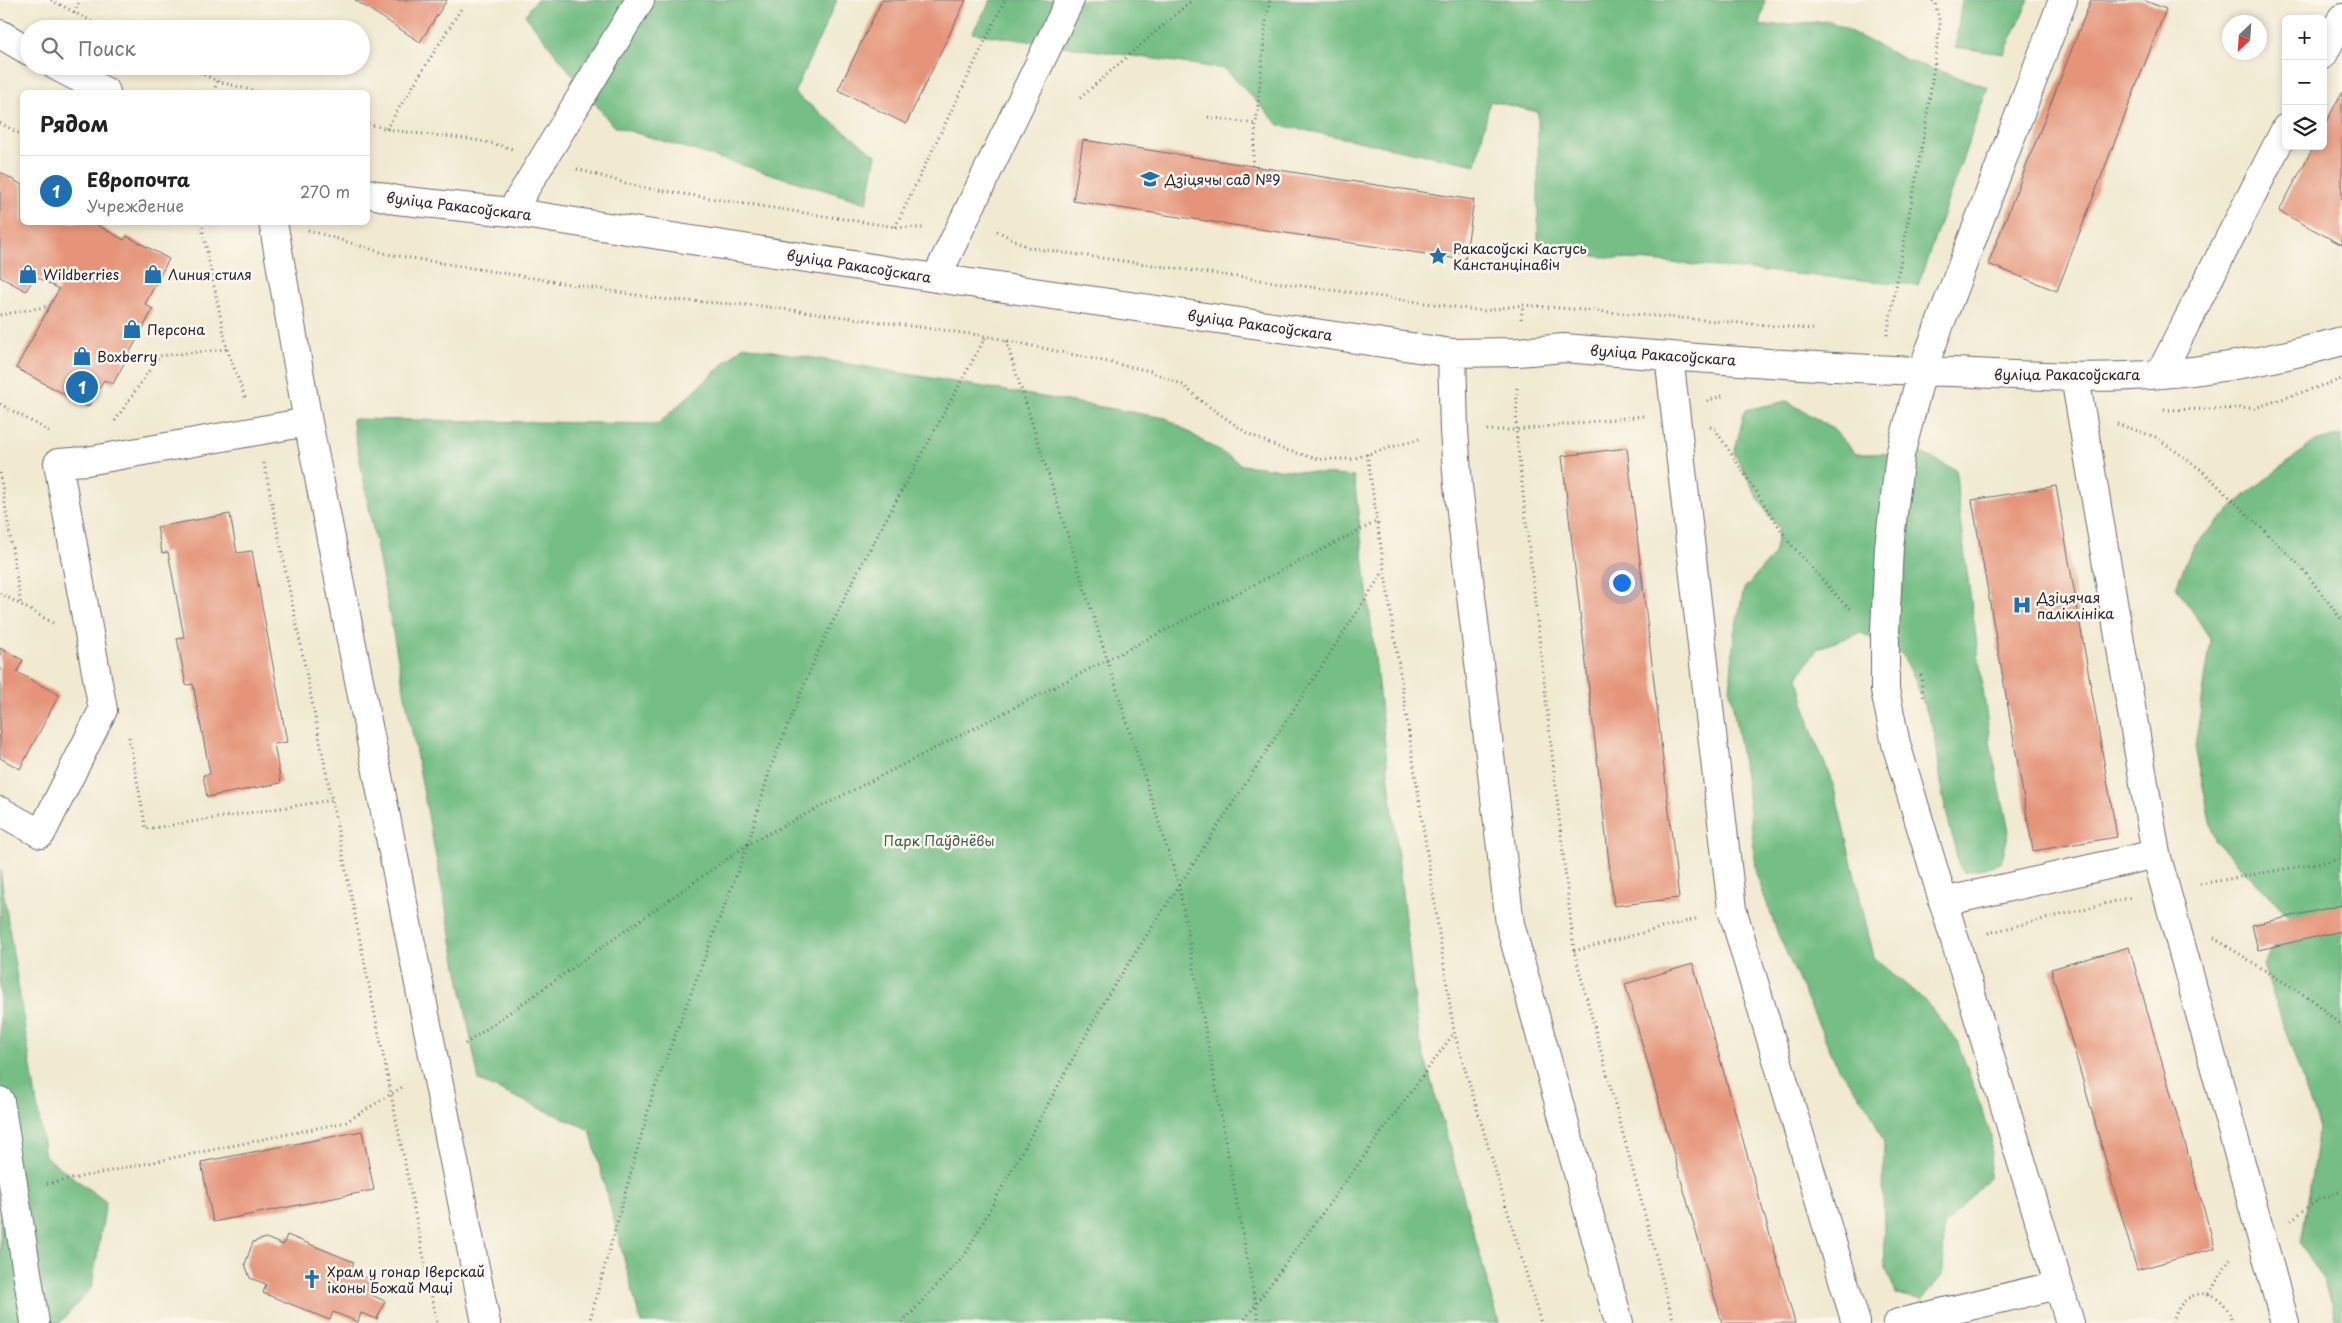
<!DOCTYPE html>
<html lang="ru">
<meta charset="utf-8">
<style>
:root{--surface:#fff;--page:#f2f2f2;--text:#222;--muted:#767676;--line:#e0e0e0;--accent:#1f6fb2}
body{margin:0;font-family:"Playpen Sans",sans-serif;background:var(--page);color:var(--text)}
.controls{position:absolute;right:15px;top:15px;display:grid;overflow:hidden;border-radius:8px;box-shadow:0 2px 8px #0003}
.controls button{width:45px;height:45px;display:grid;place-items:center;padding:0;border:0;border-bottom:1px solid var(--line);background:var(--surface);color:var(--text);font:25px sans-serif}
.compass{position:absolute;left:2222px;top:15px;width:45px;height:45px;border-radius:50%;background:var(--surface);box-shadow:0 2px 8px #0003;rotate:205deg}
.you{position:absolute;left:1621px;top:582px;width:18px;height:18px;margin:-12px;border:4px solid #fff;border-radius:50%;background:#1a73e8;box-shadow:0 0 0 8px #1a73e833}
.badge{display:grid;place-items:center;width:32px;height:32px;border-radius:50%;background:var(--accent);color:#fff;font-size:16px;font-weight:700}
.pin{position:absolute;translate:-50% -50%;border:2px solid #fff;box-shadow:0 1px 5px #0006}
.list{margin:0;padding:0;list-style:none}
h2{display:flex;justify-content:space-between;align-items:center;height:65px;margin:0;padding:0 20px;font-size:21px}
h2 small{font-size:16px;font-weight:400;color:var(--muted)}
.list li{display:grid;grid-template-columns:32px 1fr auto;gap:15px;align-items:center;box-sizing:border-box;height:70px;padding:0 20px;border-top:1px solid var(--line)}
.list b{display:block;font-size:19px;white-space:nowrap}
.list p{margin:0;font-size:16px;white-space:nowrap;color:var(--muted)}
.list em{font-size:16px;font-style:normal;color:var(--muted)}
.icon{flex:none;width:28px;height:28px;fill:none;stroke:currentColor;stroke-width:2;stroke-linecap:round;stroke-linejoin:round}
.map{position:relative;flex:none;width:2342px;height:1323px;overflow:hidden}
.search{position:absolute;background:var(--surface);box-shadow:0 2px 8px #0003;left:20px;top:20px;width:350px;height:55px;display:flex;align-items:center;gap:12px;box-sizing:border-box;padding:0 18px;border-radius:28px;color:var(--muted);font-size:19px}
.panel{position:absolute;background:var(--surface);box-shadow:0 2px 8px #0003;left:20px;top:90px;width:350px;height:135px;border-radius:8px}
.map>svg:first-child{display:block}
.forest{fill:#74be85;stroke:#4b7060}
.building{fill:#e59479}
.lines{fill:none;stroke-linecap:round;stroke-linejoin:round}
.minor-casing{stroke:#6a686f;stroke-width:30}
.path{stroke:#6a686f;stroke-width:3;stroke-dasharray:1 4;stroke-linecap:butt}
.minor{stroke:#fff;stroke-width:28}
.labels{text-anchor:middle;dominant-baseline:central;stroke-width:5;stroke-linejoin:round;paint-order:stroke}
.poi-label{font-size:14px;fill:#22223b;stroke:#fbf7ec;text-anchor:start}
.street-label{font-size:14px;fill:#22223b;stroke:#fbf7ec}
.park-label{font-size:14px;fill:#435b59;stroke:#fbf7ec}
</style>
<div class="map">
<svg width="2342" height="1323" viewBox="0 0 2342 1323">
<rect width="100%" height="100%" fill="#fbf7ec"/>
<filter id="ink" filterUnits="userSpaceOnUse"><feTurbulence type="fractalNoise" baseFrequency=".02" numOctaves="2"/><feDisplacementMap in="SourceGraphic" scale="10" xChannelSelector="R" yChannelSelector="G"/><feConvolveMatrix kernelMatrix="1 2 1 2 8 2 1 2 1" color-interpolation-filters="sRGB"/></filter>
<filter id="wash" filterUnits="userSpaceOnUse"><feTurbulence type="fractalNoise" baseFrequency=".0096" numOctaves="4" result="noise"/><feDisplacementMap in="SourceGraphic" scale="20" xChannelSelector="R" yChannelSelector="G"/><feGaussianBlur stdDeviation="1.12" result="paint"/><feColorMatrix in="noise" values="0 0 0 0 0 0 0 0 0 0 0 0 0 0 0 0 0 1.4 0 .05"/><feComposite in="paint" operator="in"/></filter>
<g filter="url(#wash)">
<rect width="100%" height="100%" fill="#f1e9d0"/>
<!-- forest -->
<path class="forest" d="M 536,0 L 837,0 L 794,93 L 876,155 L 867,203 L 613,126 L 525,15 Z
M 991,0 L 1765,0 L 1760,26 L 1830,21 L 1906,60 L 1988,87 L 1918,285 L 1538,251 L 1538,112 L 1490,101 L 1476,165 L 1279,125 L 1225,69 L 972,33 Z
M 1962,0 L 2029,0 L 2004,54 L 1955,47 Z
M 743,346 L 1166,418 L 1242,465 L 1354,477 L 1419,1038 L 1499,1323 L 641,1323 L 590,1130 L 479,1081 L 352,419 L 658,424 Z
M 1787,401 L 1833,429 L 1856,454 L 1921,453 L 1956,470 L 1959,513 L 1991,747 L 2009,831 L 2001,863 L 1965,873 L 1959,866 L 1943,798 L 1935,735 L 1915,679 L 1902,654 L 1861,633 L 1818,648 L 1798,677 L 1810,727 L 1833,784 L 1874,957 L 1927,1003 L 1957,1041 L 1992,1137 L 1989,1178 L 1944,1226 L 1943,1274 L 1922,1300 L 1896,1294 L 1885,1266 L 1883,1195 L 1884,1143 L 1869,1108 L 1838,1068 L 1778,934 L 1757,876 L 1747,787 L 1730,690 L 1734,634 L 1744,589 L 1774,554 L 1779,529 L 1759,500 L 1734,453 L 1745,410 Z
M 2342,435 L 2342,1323 L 2337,1323 L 2325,1281 L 2301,1244 L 2319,1128 L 2263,965 L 2290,917 L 2214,840 L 2195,747 L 2211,640 L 2176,586 L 2193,546 L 2244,496 L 2314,442 Z
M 0,870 L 45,1156 L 106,1202 L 92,1287 L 60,1323 L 0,1323 Z"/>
<g id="blocks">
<!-- building -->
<path class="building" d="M 355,0 L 447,0 L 420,42 Z
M 882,0 L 966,0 L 906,124 L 838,90 Z
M 2091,0 L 2143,0 L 2166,9 L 2057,291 L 1988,264 Z
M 2342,92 L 2342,245 L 2279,211 L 2314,146 L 2323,146 L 2323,128 Z
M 1083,140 L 1474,200 L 1465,260 L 1073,201 Z
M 0,172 L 22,185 L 22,222 L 92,222 L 124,240 L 127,236 L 169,259 L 145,304 L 153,309 L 113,384 L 104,380 L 88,407 L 16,368 L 59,289 L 35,276 L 26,291 L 0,277 Z
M 1627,448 L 1679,898 L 1614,906 L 1562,456 Z
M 2056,486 L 2117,837 L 2033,851 L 1972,500 Z
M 230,514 L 237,553 L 252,551 L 287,742 L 274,744 L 281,783 L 207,797 L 203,775 L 210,774 L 201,727 L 193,684 L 186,685 L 177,638 L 184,637 L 168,552 L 162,553 L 157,527 Z
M 0,648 L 23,660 L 17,672 L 59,695 L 20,769 L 0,758 Z
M 2342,905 L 2342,931 L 2258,950 L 2252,925 Z
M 2129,947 L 2215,1248 L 2137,1270 L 2051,969 Z
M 1693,964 L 1756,1186 L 1795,1323 L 1722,1323 L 1625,984 Z
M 362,1131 L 374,1190 L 213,1222 L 201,1162 Z
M 287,1235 L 354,1262 L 350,1272 L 375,1281 L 369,1294 L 385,1301 L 377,1319 L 361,1313 L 358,1322 L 333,1312 L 330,1320 L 263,1293 L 266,1284 L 250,1278 L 245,1264 L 253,1242 L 266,1238 L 283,1245 Z"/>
</g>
</g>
<g filter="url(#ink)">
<use href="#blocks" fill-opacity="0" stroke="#6a686f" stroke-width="1"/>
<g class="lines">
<!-- minor casing -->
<g class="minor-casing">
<path id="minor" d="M 2063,0 L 1922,371 L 1900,455 L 1889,547 L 1885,631 L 1885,690 L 1896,744 L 2070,1323
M 0,34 L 29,51
M 2323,55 L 2342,18
M 56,66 L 106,92
M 368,193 L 396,200 L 511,212 L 936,278 L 1452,353 L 1518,352 L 1564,348 C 1693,358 1823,368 1952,372 C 2021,375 2092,380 2161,374 C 2221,369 2284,358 2342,341
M 511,212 L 640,0
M 273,222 L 308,422 L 486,1323
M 936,278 L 1070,0
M 1452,353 L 1454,430 L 1458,486 L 1510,924 L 1619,1323
M 1669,356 L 1732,909 L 1856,1323
M 2160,374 L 2286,128
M 2075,377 L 2156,854 L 2285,1323
M 0,811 L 41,834 L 103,710 L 58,463 L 87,461 L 308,422
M 1943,902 L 2156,854
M 0,1101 L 35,1323
M 1898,1323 L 2058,1285"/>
</g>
<!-- path -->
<path class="path" d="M 51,0 L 106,29
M 74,13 L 80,0
M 186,66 L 217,81 L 258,92
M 214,92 L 217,81
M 1080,98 L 1192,0
M 1208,117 L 1256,124
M 0,123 L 22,135
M 368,124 C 415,138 465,133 512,149
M 386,129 L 461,9
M 1252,166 L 1266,22 L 1270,0
M 577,169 L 639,187 L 895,227 L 923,228
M 201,222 L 227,349 L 246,400
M 895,227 L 1005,0
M 308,230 L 387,254 L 660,299 L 761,306 L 986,336 L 1150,371 L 1183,385 L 1201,401 L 1247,433 L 1282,449 L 1319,459 L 1352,459 L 1422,438
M 997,231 L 1030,248 L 1483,311 L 1523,305 L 1813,329
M 0,315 L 50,306
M 1521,319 L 1523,305
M 1887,335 L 1925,129 L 1940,24 L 1935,2 L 1931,0
M 1006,341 L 1179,886 L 1259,1323
M 1707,401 L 1725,395
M 0,404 L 49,431
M 2164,410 L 2255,408 L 2342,379
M 1643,416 L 1516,430 L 1574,951 L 1674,1323
M 115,421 L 159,356 L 227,349
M 2117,424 L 2156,437 L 2203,471 L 2301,567 L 2342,620
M 1710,427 L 1715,429 L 1789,542 L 1843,603 L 1851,609
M 1487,430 L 1516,430 L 1517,386
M 1367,454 L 1454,1032 L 1541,1323
M 264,463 L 437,1323
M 0,473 L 21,605
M 0,593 L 53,623
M 1921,675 L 1923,696
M 129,737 L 146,829 L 332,800
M 2200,884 L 2342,859
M 1988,933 L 2132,897
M 2214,938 L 2312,1000 L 2342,1026
M 1574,951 L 1699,918
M 465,1044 L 748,844 L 1376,522
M 47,1184 L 346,1122 L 404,1086
M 2291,1220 L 2318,1200 L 2342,1191
M 2209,1294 L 2232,1256
M 589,1323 L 653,1093 L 748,844 L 770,769 L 816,656 L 859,569 L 986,336
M 902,1323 L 966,1253 L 1108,995 L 1383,572
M 1242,1323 L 1454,1033
M 2173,1323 C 2181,1284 2225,1284 2232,1323"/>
<!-- minor -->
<use href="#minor" class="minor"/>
</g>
</g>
<!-- icons -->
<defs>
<g id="school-bare" transform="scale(1.5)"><path d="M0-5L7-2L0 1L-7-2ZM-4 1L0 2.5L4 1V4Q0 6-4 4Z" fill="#1f6fb2" stroke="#fbf7ec" stroke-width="2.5" paint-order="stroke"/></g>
<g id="sight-bare" transform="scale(1.5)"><path d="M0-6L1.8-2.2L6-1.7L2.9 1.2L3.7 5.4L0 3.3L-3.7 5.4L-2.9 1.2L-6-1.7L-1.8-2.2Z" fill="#1f6fb2" stroke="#fbf7ec" stroke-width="2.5" paint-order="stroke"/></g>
<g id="shop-bare" transform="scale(1.5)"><path d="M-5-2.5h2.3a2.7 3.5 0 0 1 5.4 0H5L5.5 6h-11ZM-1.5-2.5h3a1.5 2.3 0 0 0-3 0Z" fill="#1f6fb2" stroke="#fbf7ec" stroke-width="2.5" paint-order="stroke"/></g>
<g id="hospital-bare" transform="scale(1.5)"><path d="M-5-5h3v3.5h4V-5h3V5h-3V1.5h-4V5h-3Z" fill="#1f6fb2" stroke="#fbf7ec" stroke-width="2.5" paint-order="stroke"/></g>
<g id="church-bare" transform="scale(1.5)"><path d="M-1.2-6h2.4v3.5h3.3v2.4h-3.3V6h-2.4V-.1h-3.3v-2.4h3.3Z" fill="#1f6fb2" stroke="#fbf7ec" stroke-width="2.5" paint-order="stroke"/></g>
</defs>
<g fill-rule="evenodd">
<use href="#school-bare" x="1150" y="179"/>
<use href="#sight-bare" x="1438" y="256"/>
<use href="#shop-bare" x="28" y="274"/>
<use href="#shop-bare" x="153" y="274"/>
<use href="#shop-bare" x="132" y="329"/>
<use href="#shop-bare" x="82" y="356"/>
<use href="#hospital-bare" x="2022" y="605"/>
<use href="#church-bare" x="312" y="1279"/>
</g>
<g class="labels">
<!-- poi labels -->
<g class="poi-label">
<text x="1165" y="179">Дзіцячы сад №9</text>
<text x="1453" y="248">Ракасоўскі Кастусь<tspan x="1453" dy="16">Канстанцінавіч</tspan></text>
<text x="43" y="274">Wildberries</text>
<text x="168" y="274">Линия стиля</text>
<text x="147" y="329">Персона</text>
<text x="97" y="356">Boxberry</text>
<text x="2037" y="597">Дзіцячая<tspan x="2037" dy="16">паліклініка</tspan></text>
<text x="327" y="1271">Храм у гонар Іверскай<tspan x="327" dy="16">іконы Божай Маці</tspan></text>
</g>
<!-- street labels -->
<g class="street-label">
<text transform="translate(459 206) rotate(7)">вуліца Ракасоўскага</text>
<text transform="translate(859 266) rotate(9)">вуліца Ракасоўскага</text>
<text transform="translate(1260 325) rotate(8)">вуліца Ракасоўскага</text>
<text transform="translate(1663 355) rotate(4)">вуліца Ракасоўскага</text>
<text x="2067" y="374">вуліца Ракасоўскага</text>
</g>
<!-- park labels -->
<g class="park-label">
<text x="939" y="840">Парк Паўднёвы</text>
</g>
</g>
</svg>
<div class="controls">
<button>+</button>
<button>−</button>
<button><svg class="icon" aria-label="layers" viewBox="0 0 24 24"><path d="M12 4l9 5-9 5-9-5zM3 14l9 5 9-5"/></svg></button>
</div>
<svg class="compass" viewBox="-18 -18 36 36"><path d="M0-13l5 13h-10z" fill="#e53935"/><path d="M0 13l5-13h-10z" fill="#767676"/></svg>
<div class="you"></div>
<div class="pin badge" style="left:82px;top:387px">1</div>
<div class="search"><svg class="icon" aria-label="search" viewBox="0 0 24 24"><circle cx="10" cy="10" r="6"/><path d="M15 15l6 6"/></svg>Поиск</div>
<section class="panel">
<h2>Рядом<small></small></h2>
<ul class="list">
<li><span class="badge">1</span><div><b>Европочта</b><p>Учреждение</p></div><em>270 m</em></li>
</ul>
</section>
</div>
